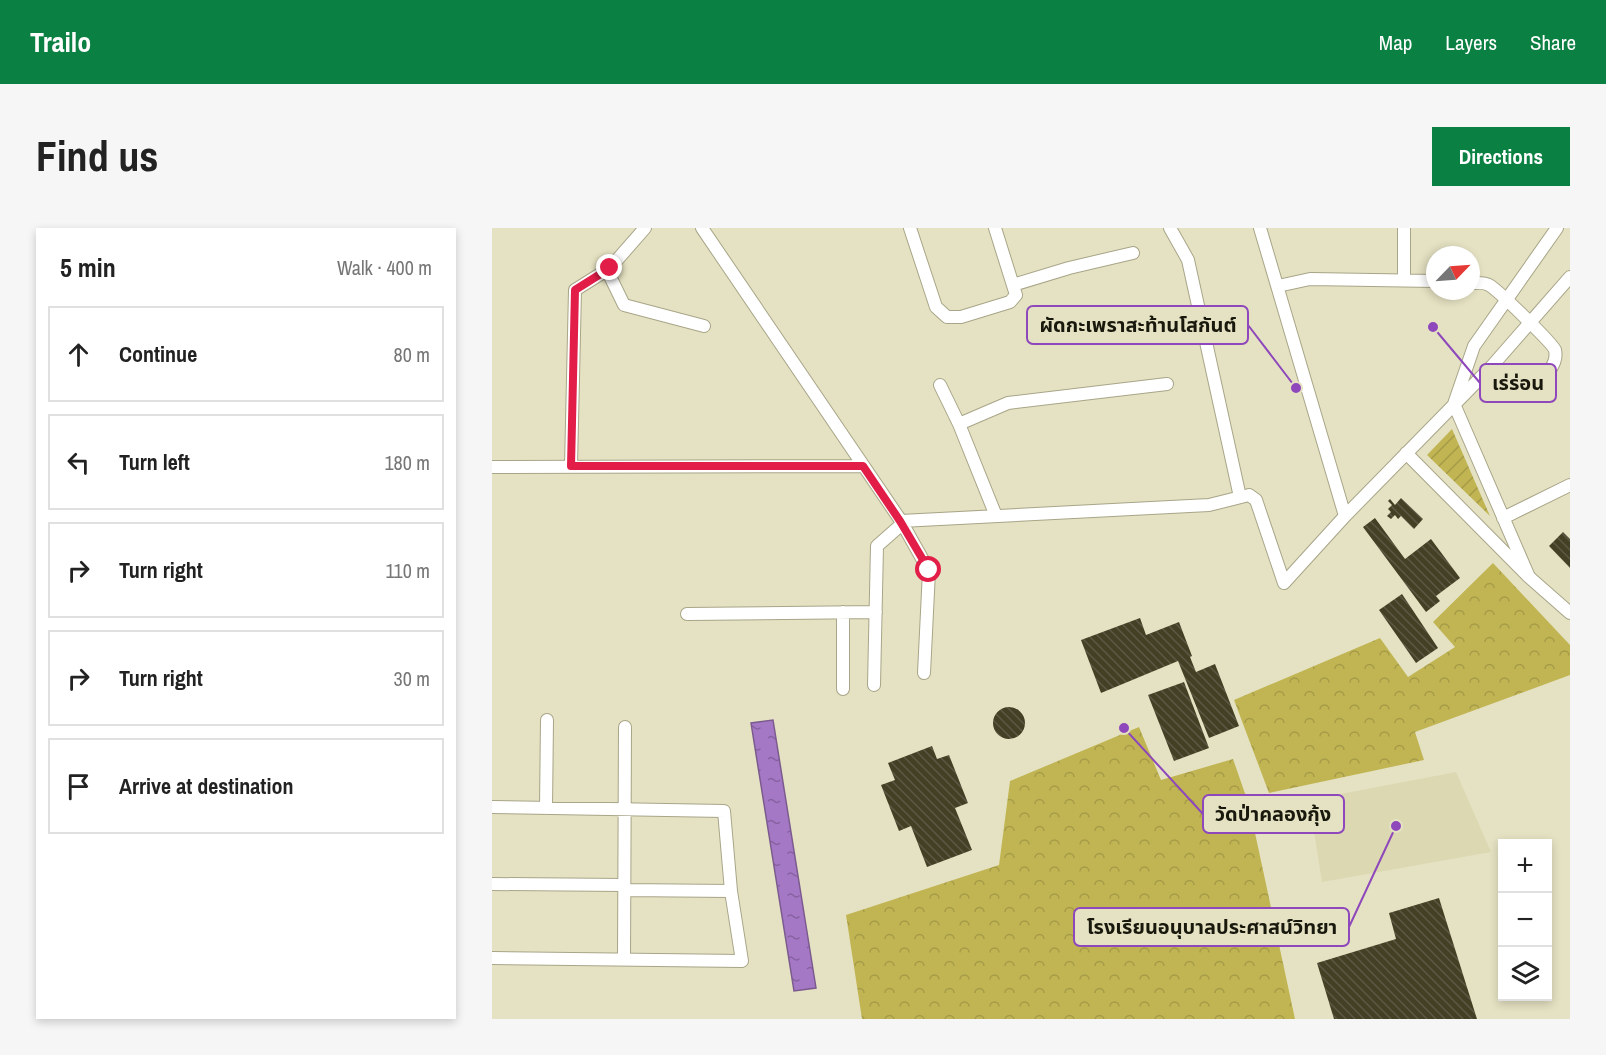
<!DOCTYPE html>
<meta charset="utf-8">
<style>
:root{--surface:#fff;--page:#f6f6f6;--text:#222;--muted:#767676;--line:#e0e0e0;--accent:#0b8043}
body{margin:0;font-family:"Archivo Narrow","Noto Sans Thai",sans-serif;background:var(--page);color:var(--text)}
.controls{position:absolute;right:18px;bottom:18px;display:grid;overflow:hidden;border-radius:0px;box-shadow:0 3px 9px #0003}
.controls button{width:54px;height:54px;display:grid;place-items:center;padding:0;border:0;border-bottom:2px solid var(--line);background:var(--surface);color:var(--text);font:30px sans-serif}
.compass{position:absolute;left:934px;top:18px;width:54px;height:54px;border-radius:50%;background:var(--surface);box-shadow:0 3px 9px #0003;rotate:65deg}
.stop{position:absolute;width:18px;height:18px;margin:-14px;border:4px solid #e11d48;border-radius:50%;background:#fff}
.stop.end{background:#e11d48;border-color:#fff;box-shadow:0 2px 6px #0008}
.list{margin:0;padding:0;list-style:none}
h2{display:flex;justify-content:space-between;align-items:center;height:78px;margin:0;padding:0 24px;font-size:26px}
h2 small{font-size:20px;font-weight:400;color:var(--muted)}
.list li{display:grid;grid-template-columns:39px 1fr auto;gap:18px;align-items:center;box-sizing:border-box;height:96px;margin:0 12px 12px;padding:0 12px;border:2px solid var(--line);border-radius:0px}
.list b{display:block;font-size:22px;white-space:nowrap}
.list em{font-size:20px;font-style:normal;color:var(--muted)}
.icon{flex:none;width:33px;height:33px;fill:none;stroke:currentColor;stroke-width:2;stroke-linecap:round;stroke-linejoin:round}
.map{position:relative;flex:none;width:1078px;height:791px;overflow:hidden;border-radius:0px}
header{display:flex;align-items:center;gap:36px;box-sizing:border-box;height:84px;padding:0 30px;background:var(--accent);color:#fff}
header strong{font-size:28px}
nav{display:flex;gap:33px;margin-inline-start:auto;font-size:21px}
.intro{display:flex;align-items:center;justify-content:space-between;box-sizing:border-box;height:144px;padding:0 36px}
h1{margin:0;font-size:42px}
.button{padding:15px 27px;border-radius:0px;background:var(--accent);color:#fff;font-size:21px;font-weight:700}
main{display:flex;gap:36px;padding:0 36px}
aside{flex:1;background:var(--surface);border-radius:0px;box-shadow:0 3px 9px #0003}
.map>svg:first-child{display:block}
.built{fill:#dbd8b2}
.forest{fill:url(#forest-crowns)}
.garden{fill:url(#garden-furrows)}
.water{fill:url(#water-ripples);stroke:#7b5b8e;stroke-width:1.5}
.building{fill:url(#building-back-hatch)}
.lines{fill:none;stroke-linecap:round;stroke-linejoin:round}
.minor-casing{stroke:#a8a588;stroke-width:14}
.minor{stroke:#fff;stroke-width:12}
.route{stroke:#e11d48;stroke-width:8}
.leader{fill:none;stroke:#8e48bb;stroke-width:2}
.callout-dot{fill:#8e48bb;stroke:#e5e2c3;stroke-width:2}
.callout{fill:#e5e2c3;stroke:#8e48bb;stroke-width:2}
.callout-label{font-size:20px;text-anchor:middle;font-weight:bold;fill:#19180d}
</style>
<header>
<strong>Trailo</strong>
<nav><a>Map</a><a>Layers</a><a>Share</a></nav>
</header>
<div class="intro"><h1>Find us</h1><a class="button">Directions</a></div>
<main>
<aside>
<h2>5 min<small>Walk · 400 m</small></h2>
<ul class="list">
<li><svg class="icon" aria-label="ahead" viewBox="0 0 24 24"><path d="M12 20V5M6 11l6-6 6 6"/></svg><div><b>Continue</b></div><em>80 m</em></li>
<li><svg class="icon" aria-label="left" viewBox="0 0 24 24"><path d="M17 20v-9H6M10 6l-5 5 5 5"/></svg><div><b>Turn left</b></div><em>180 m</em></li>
<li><svg class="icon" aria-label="right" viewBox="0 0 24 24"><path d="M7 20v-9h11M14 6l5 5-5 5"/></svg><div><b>Turn right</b></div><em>110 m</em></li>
<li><svg class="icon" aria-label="right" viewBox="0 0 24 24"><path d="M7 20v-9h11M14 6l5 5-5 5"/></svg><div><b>Turn right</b></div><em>30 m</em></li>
<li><svg class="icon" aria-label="arrive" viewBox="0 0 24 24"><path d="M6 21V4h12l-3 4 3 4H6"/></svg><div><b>Arrive at destination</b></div></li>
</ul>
</aside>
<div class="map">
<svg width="1078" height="791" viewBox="0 0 1078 791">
<defs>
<pattern id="forest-crowns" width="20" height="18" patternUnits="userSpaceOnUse" patternTransform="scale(1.5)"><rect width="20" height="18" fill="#c1b553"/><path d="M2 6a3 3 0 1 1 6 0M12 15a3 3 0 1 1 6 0" fill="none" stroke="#a59b47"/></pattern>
<pattern id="garden-furrows" width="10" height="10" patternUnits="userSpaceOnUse" patternTransform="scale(1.5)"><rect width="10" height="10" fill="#c1b553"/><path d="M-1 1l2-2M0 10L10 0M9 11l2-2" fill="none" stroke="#a59b47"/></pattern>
<pattern id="water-ripples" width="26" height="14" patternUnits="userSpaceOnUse" patternTransform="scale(1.5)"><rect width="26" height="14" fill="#a578c6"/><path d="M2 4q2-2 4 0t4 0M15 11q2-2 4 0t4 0" fill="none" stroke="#86619f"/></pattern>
<pattern id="building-back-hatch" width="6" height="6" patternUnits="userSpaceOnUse" patternTransform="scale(1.5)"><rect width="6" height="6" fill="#434026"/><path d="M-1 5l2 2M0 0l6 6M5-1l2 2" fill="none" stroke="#5b5843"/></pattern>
</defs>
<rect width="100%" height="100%" fill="#e5e2c3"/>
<!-- built -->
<path class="built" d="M 964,544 L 999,624 L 830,654 L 817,572 Z"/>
<!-- forest -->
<path class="forest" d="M 1001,335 L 1078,417 L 1078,447 L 923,504 L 932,532 L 777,565 L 742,472 L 888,410 L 916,449 L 963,419 L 941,394 Z
M 647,499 L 669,552 L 741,531 L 757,577 L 803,791 L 370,791 L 354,687 L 507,637 L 518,553 Z"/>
<!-- garden -->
<path class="garden" d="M 960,201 L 998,288 L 935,227 Z"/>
<!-- water -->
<path class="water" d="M 281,492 L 324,760 L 302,763 L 259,495 Z"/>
<!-- building -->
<path class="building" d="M 909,270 L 931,291 L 922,301 L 909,288 L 906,291 L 903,287 L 899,291 L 895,288 L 899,284 L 896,281 L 900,277 L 896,273 L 898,271 L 903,277 Z
M 883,290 L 913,331 L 939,311 L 968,350 L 944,368 L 948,373 L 934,384 L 871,299 Z
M 1071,304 L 1078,311 L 1078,340 L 1057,318 Z
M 910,366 L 946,420 L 924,435 L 887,382 Z
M 648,390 L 654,407 L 687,394 L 700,428 L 698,429 L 704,444 L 723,436 L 747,498 L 717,510 L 686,433 L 609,465 L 589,412 Z
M 692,454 L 717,520 L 682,533 L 656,467 Z
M501 495a16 16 0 1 1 32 0a16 16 0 1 1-32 0Z
M 440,518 L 445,531 L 457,527 L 476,575 L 463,580 L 480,622 L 435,639 L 419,598 L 407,603 L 389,557 L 403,552 L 396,535 Z
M 947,670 L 985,791 L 842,791 L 825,735 L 904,711 L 897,685 Z"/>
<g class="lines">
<!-- minor casing -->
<g class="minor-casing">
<path id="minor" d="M 210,0 L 409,293 L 717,277 L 757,267 L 764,272 L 792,355 L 853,288 L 1000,138 L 1078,49
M 418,0 L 444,79 L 455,89 L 469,89 L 518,74 L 524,67 L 503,0
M 678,0 L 696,32 L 748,269
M 768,0 L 853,288
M 115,42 L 132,77 L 212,98
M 912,52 L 912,0
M 979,55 C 985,55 992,54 997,57 C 1006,62 1061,116 1063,122 C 1065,131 1061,137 1057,144
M 521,57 L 577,40 L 641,25
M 786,58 L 818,51 L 943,53
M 448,157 L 467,196 L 504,288
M 467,196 L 516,175 L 675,156
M 914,225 L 1037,349 L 1078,385
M 79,238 L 83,62 L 118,40 L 153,0
M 0,239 L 371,238
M 1011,290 L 1078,257
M 409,293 L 437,343 L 432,445
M 1037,349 L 962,176 L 982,118 L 1065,0
M 195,386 L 384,384
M 382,457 L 385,318 L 410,296
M 351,461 L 351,384
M 0,579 L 232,583 L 239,663 L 250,733 L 0,730
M 54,580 L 55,492
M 0,656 L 132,657
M 132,662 L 239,663
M 132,731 L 133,499"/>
</g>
<!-- minor -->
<use href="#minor" class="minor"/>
</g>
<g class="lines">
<!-- route -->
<path class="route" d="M 118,40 L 83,62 L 79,238 L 371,238 L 408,293 L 437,342"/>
</g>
<!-- callouts -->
<path class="leader" d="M804 160L756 97M941 99L988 155M632 500L711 586M904 598L857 699"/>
<g class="callout-dot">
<circle cx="804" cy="160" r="6"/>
<circle cx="941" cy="99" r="6"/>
<circle cx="632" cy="500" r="6"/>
<circle cx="904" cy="598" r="6"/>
</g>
<g class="callout">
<rect x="535" y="78" width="221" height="38" rx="6"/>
<rect x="988" y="136" width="76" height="38" rx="6"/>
<rect x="711" y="567" width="141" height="38" rx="6"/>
<rect x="582" y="680" width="275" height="38" rx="6"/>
</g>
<g class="callout-label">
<text x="646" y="104">ผัดกะเพราสะท้านโสกันต์</text>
<text x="1026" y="162">เร่ร่อน</text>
<text x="781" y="593">วัดป่าคลองกุ้ง</text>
<text x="720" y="706">โรงเรียนอนุบาลประศาสน์วิทยา</text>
</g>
</svg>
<div class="controls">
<button>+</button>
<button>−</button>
<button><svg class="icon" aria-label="layers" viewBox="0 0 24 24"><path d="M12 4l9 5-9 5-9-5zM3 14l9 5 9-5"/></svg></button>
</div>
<svg class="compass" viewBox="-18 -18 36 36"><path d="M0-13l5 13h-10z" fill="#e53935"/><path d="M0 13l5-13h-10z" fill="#767676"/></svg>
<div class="stop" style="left:437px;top:342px"></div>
<div class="stop end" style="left:118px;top:40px"></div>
</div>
</main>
